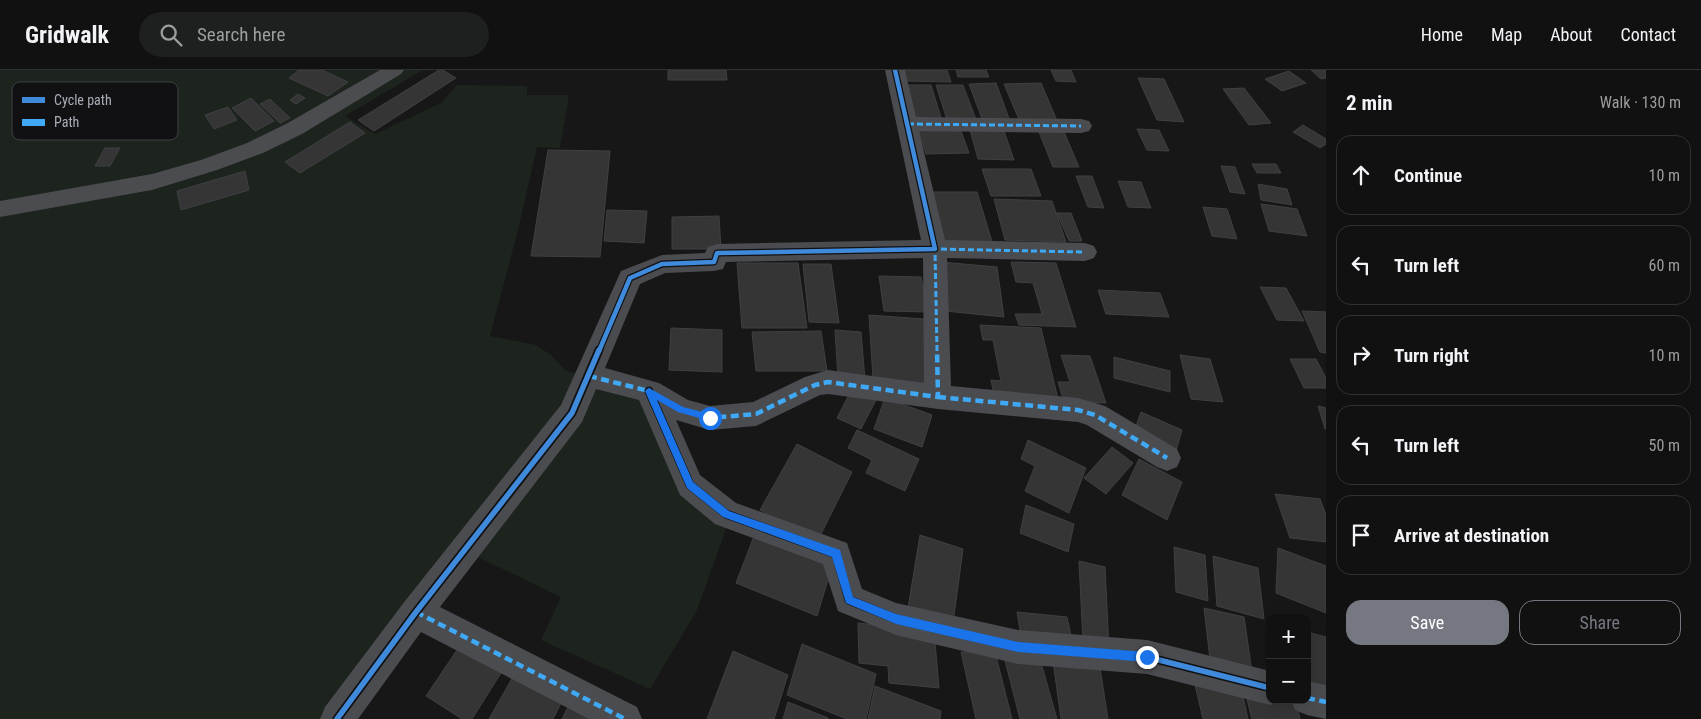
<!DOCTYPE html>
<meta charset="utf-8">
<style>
:root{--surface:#111;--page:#1e1f1f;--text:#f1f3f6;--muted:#9c9d9f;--line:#303131;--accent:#757880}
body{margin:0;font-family:"Roboto Condensed",sans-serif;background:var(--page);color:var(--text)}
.controls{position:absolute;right:15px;bottom:15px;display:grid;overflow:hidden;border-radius:10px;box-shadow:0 5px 20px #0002}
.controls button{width:45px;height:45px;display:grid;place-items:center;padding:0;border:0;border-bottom:1px solid var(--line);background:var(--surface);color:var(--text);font:25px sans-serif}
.stop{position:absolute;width:15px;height:15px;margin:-11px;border:4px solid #1a73e8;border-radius:50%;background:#fff}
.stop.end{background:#1a73e8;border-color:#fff;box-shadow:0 1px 5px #0008}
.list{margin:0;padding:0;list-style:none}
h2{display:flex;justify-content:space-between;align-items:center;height:65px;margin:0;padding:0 20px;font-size:21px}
h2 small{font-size:16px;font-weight:400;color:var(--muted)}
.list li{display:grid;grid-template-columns:32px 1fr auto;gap:15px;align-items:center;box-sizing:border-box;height:80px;margin:0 10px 10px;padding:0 10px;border:1px solid var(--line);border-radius:15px}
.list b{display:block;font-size:19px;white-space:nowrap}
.list em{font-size:16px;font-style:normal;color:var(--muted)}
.actions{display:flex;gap:10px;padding:15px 20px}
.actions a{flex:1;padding:11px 0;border:1px solid var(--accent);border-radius:15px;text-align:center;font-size:18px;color:var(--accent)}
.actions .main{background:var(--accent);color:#fff}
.icon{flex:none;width:28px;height:28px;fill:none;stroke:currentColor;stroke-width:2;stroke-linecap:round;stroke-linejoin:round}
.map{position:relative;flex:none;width:1326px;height:649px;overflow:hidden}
header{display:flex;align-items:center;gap:30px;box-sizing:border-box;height:70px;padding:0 25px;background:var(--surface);border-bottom:1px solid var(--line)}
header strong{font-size:24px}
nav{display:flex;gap:28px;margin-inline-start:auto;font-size:18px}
.search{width:350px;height:45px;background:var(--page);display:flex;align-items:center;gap:12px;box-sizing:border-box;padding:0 18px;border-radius:28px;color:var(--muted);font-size:19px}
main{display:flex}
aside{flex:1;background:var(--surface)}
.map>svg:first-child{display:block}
.green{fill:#1d241e}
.building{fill:#353536;stroke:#3f4043}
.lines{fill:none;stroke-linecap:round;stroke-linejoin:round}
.street{fill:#4b4c50;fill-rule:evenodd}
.quiet-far1{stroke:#3fa9f5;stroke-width:3;stroke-dasharray:6 3;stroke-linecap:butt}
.quiet{stroke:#3fa9f5;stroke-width:4.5;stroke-dasharray:8 4.5;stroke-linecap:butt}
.cycleway-far1-casing{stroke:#111113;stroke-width:7}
.cycleway-casing{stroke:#111113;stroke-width:9}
.cycleway-far1{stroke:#408adc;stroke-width:4.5}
.cycleway{stroke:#408adc;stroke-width:5.5}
.route{fill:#1a73e8}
.key{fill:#111113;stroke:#3e4045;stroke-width:1}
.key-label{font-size:14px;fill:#a8adb8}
</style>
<header>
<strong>Gridwalk</strong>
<div class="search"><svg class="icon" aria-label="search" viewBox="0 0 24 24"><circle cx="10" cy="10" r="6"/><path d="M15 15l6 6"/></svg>Search here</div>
<nav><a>Home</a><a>Map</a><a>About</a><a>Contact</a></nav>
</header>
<main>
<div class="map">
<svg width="1326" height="649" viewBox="0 0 1326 649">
<rect width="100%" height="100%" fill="#171717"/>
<!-- green -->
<path class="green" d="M 0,0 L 423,0 L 345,46 L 375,64 L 441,33 L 457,15 L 527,16 L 527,25 L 569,25 L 560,78 L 537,77 L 519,156 L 490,266 L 536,275 L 551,285 L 566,301 L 657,325 L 692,409 L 730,448 L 697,540 L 650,619 L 541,570 L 561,527 L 465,481 L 333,649 L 0,649 Z"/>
<!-- building -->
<path class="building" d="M 299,0 L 322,0 L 348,12 L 328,26 L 289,8 Z
M 439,0 L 443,0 L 456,8 L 374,61 L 358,50 Z
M 668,0 L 726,0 L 727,10 L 668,10 Z
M 901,0 L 947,0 L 951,12 L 904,11 Z
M 956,0 L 986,0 L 989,7 L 958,7 Z
M 1051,0 L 1071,0 L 1076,12 L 1056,11 Z
M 1311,0 L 1326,0 L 1326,8 L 1321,9 Z
M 1289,1 L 1306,13 L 1282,21 L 1265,9 Z
M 1138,8 L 1164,9 L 1184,52 L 1157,50 Z
M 996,13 L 1011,54 L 984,54 L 969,14 Z
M 1041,13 L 1058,53 L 1021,54 L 1004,14 Z
M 902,15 L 931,15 L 942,51 L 912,51 Z
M 936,15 L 963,15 L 977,52 L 948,53 Z
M 1244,18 L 1271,53 L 1249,55 L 1223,19 Z
M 298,24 L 305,28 L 296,34 L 290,30 Z
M 251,28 L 274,51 L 255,61 L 232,38 Z
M 270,29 L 290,48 L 280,53 L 260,34 Z
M 228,37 L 237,50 L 214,59 L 205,45 Z
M 350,52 L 365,63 L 300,103 L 285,92 Z
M 1303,55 L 1326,69 L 1326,74 L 1320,78 L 1293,62 Z
M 1137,59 L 1159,60 L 1169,81 L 1147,80 Z
M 970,60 L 1004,61 L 1014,90 L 978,89 Z
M 919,61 L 961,61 L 969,83 L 926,84 Z
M 1039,62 L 1064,62 L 1079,97 L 1053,97 Z
M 105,78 L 120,78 L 110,96 L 95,96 Z
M 548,80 L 610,81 L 600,187 L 531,186 Z
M 1252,94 L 1276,94 L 1281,103 L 1257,103 Z
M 1221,96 L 1235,97 L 1245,124 L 1230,122 Z
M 982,99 L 1031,99 L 1041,126 L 991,126 Z
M 245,101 L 249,120 L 181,140 L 177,121 Z
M 1076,106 L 1092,106 L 1104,138 L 1088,137 Z
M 1118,111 L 1141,112 L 1151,138 L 1128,137 Z
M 1258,114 L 1287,119 L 1292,135 L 1261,130 Z
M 932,122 L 977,122 L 993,175 L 946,175 Z
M 994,129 L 1052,131 L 1066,172 L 1005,170 Z
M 1261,134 L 1297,139 L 1307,166 L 1269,161 Z
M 1203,137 L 1227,139 L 1237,169 L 1212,166 Z
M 607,140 L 647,141 L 644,173 L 604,171 Z
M 1057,143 L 1071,143 L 1082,171 L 1069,171 Z
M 719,146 L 721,179 L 672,179 L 672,147 Z
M 941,192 L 997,197 L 1004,247 L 945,241 Z
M 1011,192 L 1056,193 L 1076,257 L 1019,255 L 1015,244 L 1042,244 L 1033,213 L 1016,212 Z
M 737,193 L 798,193 L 807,258 L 742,258 Z
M 803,194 L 831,194 L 839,253 L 809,252 Z
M 879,206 L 921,207 L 928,242 L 884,241 Z
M 1260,217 L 1286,218 L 1304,251 L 1277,250 Z
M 1098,220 L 1160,223 L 1169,247 L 1106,244 Z
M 1302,241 L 1326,242 L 1326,283 L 1320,282 Z
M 869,245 L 924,249 L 931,313 L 873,309 Z
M 980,255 L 1041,258 L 1059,333 L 995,330 L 991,310 L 1001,311 L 993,270 L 983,270 Z
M 671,258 L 722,260 L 722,302 L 669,300 Z
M 835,260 L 861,262 L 865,310 L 838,308 Z
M 821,261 L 827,301 L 756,301 L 752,262 Z
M 1061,285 L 1090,286 L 1106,333 L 1064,332 L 1058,312 L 1070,312 Z
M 1180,285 L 1210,289 L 1223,332 L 1191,329 Z
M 1114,287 L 1170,301 L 1170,322 L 1114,308 Z
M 1290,289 L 1316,289 L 1326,308 L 1326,318 L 1304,318 Z
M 852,319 L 876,330 L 861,359 L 837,348 Z
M 885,328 L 932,345 L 922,377 L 874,359 Z
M 1318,336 L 1326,338 L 1326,359 L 1325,359 Z
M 1141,342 L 1182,360 L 1176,381 L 1134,362 Z
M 857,360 L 919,389 L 905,421 L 866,403 L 872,390 L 848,378 Z
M 1028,370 L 1086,398 L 1069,443 L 1025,421 L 1035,396 L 1021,389 Z
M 797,374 L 852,402 L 818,470 L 760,440 Z
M 1112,377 L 1133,393 L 1106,424 L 1084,408 Z
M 1139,389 L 1182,412 L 1167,450 L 1122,425 Z
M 1275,424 L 1320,429 L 1326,445 L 1326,472 L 1290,468 Z
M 1026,435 L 1074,454 L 1068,482 L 1020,463 Z
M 756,461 L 834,490 L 817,546 L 736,513 Z
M 920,465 L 963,479 L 953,553 L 908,538 Z
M 1174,477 L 1205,485 L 1208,531 L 1176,522 Z
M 1278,478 L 1326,496 L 1326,543 L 1276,523 Z
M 1213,486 L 1258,498 L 1264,549 L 1217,536 Z
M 1079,491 L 1105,497 L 1109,579 L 1083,572 Z
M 1204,538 L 1244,547 L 1253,609 L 1211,598 Z
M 1017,542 L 1067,547 L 1072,570 L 1021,566 Z
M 858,553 L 934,561 L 939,618 L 889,613 L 888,596 L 859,593 Z
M 1307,562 L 1326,567 L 1326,622 L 1307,618 Z
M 802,574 L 876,604 L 866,649 L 847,649 L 787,625 Z
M 459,577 L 501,603 L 472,649 L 462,649 L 426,626 Z
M 733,581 L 788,605 L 774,649 L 707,649 Z
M 961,582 L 995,582 L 1012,649 L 976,649 Z
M 1038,582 L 1057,649 L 1020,649 L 1003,583 Z
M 1053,591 L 1100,598 L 1108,649 L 1061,649 Z
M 514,605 L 562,631 L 553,649 L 489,649 Z
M 1195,615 L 1242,622 L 1248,649 L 1203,649 Z
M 875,616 L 941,641 L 940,649 L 868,649 Z
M 1245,621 L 1270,630 L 1296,630 L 1300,649 L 1252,649 Z
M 788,632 L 828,648 L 828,649 L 783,649 Z
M 569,635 L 595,649 L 562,649 Z"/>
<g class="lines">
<!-- street -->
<path class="street" d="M 380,0 L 404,0 L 401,4 L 302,64 L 263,83 L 217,100 L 152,120 L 0,147 L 0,131 L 152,104 L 201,90 L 247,73 L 286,54 Z
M 885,0 L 905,0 L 916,47 L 1081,49 L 1089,51 L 1092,56 L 1089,61 L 1081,63 L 919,61 L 945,170 L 1085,173 L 1094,176 L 1097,182 L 1094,188 L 1085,191 L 947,188 L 951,316 L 1078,328 L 1105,336 L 1177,379 L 1181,388 L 1177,397 L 1167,401 L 1157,397 L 1087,355 L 1078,352 L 938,339 L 828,324 L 820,325 L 756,356 L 710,360 L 676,350 L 700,405 L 736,433 L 847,473 L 862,519 L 896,533 L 1018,560 L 1147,570 L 1270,601 L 1270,630 L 1282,630 L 1270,635 L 1147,604 L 1018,594 L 896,565 L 838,541 L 823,494 L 715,454 L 680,425 L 639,330 L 596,319 L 582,352 L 440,537 L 637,637 L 642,649 L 589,649 L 421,562 L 358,649 L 320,649 L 325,637 L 405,531 L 561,335 L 621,201 L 662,185 L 705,183 L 708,177 L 717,174 L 921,170 ZM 923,188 L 924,313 L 828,300 L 805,307 L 753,332 L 710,336 L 688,330 L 659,313 L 605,298 L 640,214 L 665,203 L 714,201 L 723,199 L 726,192 Z
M 1307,611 L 1326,615 L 1326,649 L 1307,645 L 1295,640 L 1291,630 L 1307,630 Z"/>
<!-- quiet-far1 -->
<path class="quiet-far1" d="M 908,54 L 1081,56
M 937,281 L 935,179 L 1085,182"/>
<!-- quiet -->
<path class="quiet" d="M 589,306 L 649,321 L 681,340 L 710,348 L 756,344 L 815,315 L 828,312 L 938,327 L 937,280
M 938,327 L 1078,340 L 1095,345 L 1167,388
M 416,542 L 625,649
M 1307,628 L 1326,632"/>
<!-- cycleway-far1 casing -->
<g class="cycleway-far1-casing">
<path id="cycleway-far1" d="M 599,281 L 630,208 L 662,194 L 714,192 L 717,183 L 935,179 L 895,0"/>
</g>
<!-- cycleway casing -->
<g class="cycleway-casing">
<path id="cycleway" d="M 649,321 L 690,415 L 726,444 L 836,484 L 849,530 L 896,549 L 1018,577 L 1147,587 L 1270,618
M 337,649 L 416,542 L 572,343 L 599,280"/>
</g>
<!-- cycleway-far1 -->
<use href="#cycleway-far1" class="cycleway-far1"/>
<!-- cycleway -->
<use href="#cycleway" class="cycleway"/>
</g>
<!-- route -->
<path class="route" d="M 649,318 L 683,337 L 710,344 L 714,348 L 710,351 L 678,342 L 657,330 L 693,412 L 729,441 L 840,480 L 853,527 L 896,544 L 1018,572 L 1147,582 L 1150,584 L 1150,590 L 1147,592 L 1018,582 L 896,554 L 846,533 L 832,487 L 723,447 L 687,418 L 645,321 Z"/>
<!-- legend -->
<rect x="12" y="12" width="166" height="58" rx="8" class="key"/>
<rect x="22" y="27" width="23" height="6" fill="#408adc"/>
<rect x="22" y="49" width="23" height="7" fill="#3fa9f5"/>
<g class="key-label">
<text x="54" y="35">Cycle path</text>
<text x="54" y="57">Path</text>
</g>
</svg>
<div class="controls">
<button>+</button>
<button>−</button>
</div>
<div class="stop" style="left:710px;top:348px"></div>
<div class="stop end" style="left:1147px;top:587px"></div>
</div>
<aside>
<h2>2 min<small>Walk · 130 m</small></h2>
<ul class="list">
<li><svg class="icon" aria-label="ahead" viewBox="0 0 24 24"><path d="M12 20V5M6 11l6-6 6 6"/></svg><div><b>Continue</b></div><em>10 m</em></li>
<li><svg class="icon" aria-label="left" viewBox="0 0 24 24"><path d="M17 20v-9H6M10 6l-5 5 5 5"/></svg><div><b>Turn left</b></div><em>60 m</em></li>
<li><svg class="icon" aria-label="right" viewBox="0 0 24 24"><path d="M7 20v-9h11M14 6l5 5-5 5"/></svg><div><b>Turn right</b></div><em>10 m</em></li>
<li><svg class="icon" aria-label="left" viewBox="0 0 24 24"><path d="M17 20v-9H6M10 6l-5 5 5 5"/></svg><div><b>Turn left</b></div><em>50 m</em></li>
<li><svg class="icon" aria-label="arrive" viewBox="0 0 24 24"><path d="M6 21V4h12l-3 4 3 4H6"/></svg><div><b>Arrive at destination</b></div></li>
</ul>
<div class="actions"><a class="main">Save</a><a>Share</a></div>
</aside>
</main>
